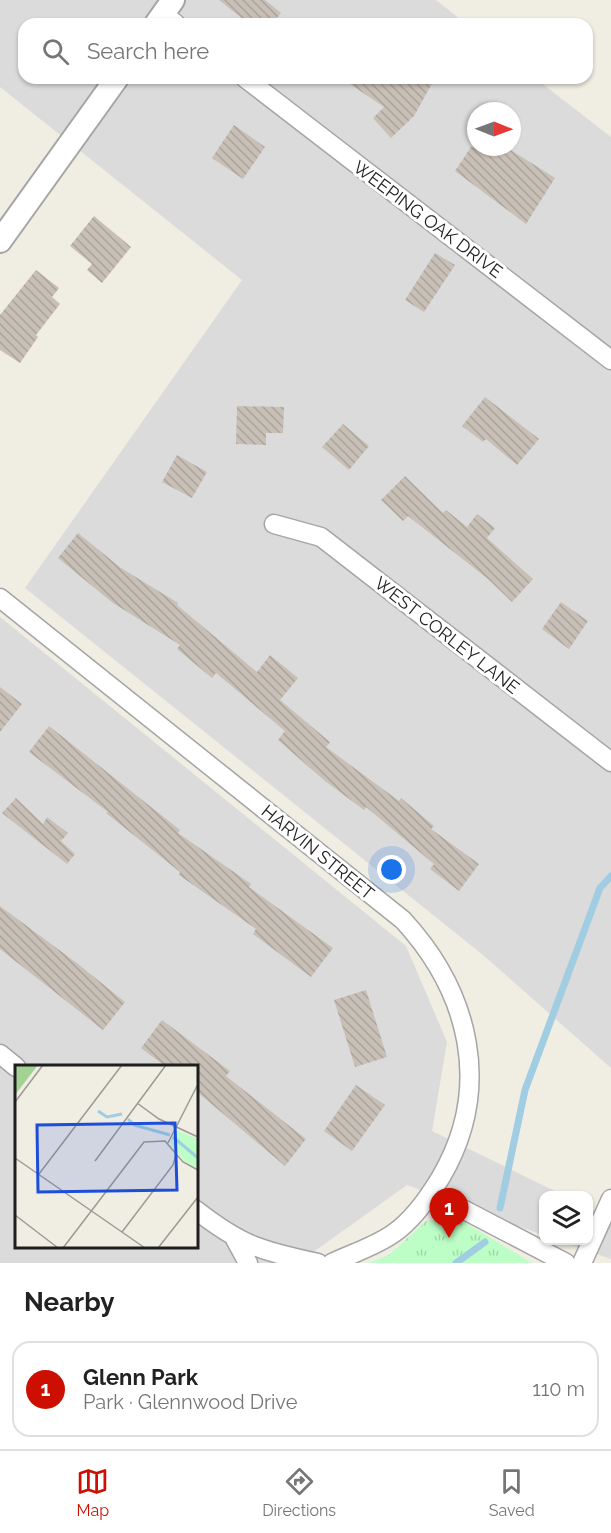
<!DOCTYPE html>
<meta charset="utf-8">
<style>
:root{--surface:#fff;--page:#f2f2f2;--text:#222;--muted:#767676;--line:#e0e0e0;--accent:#cc0f00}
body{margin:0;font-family:Raleway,sans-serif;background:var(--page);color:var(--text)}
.controls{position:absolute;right:18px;bottom:18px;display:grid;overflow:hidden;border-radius:12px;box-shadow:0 2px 4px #0004}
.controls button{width:54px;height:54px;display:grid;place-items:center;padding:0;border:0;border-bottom:2px solid var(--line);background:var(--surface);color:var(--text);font:30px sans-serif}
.compass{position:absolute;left:467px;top:102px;width:54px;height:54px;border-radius:50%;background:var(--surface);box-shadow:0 2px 4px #0004;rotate:91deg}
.you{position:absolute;left:392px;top:870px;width:21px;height:21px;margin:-15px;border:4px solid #fff;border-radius:50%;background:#1a73e8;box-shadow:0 0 0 9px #1a73e833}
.badge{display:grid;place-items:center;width:39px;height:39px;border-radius:50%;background:var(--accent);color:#fff;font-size:20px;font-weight:700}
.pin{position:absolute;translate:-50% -50px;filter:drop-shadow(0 2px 3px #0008)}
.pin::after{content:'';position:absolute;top:32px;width:21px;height:18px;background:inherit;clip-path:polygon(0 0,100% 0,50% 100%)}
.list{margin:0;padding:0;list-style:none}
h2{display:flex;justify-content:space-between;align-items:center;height:78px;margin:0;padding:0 24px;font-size:26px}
h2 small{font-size:20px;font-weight:400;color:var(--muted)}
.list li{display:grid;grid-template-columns:39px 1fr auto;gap:18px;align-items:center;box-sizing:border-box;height:96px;margin:0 12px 12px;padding:0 12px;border:2px solid var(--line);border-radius:18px}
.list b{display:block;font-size:22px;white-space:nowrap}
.list p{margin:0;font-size:20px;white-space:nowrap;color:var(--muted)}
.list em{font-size:20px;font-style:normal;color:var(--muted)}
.icon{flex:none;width:33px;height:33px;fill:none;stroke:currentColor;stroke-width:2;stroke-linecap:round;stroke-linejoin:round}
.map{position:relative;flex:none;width:611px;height:1263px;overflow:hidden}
.search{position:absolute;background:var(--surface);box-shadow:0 2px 4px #0004;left:18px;right:18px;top:18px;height:66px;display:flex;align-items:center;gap:15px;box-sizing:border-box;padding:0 21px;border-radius:18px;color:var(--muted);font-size:22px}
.sheet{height:186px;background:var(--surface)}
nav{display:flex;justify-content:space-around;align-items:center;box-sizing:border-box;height:84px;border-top:2px solid var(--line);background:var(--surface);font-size:16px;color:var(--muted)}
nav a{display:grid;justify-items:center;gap:3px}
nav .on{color:var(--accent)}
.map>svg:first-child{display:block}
.residential{fill:#dcdbdb;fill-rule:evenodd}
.park{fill:url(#park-tufts)}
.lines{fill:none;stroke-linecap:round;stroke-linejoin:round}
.stream{stroke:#a0cde1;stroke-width:7}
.building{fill:url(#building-back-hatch)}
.minor-casing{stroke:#a5a5a5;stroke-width:21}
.tertiary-casing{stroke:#a5a5a5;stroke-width:26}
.minor{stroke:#fff;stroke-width:18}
.tertiary{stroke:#fff;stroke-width:22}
.labels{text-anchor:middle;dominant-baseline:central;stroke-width:6;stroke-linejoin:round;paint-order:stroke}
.street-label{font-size:18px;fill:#1e1e1e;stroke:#fff}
.inset-river{fill:none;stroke:#a0cde1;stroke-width:3}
.inset-road{fill:none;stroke:#9c9a94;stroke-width:1.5}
.view{fill:#1d4ed8;fill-opacity:0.15;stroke:#1d4ed8;stroke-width:3}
.inset-edge{fill:none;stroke:#1e1e1e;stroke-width:3}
</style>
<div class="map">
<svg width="611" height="1263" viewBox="0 0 611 1263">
<defs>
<pattern id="park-tufts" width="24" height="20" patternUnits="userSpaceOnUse" patternTransform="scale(1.5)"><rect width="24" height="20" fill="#bcfec6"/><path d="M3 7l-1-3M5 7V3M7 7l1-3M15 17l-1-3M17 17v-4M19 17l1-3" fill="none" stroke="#a1d9aa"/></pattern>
<pattern id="building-back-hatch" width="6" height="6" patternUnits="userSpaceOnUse" patternTransform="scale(1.5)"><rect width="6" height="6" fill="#c8bfb6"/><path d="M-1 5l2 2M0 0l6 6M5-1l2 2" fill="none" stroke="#aba49c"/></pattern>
</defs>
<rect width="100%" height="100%" fill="#f0ede3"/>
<!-- residential -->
<path class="residential" d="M 0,0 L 436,0 L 466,24 L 24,24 L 24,78 L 535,78 L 611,137 L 611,1068 L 483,955 L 25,588 L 242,280 L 0,87 ZM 476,111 L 512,111 L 512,147 L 476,147 Z
M 0,617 L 406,946 L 447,1042 L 432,1131 L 563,1195 L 544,1196 L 543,1235 L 407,1185 L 298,1263 L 0,1263 ZM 16,1066 L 196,1066 L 196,1246 L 16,1246 Z
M 589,1208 L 611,1219 L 611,1259 L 560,1241 L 588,1240 Z"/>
<!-- park -->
<path class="park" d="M 457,1218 L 532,1263 L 368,1263 L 389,1255 L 426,1221 Z"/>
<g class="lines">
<!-- stream -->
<path class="stream" d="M 500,1208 L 525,1090 L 600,888 L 611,876
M 456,1263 L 485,1242"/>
</g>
<!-- building -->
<path class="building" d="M 219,0 L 265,0 L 281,13 L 272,24 L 249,24 Z
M 341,78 L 435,78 L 414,116 L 391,138 L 373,118 L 384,107 Z
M 234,125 L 265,147 L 243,179 L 212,158 Z
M 471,147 L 506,147 L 555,178 L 526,224 L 455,171 Z
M 94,216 L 131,247 L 102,283 L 87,270 L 92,264 L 70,246 Z
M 435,253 L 455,265 L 424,312 L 405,300 Z
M 36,270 L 59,288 L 52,297 L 60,304 L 36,335 L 38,337 L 20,363 L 0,350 L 0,315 Z
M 485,397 L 539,439 L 517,465 L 486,439 L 483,442 L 462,426 Z
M 237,406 L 284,407 L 283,433 L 266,433 L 266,445 L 236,444 Z
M 343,424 L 369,446 L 349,470 L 322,447 Z
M 177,455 L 207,472 L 192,498 L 162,482 Z
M 405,476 L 443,513 L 446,510 L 467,527 L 477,514 L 495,528 L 487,538 L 533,579 L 512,602 L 488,579 L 408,516 L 403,521 L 381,500 Z
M 78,533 L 121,568 L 178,603 L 177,605 L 257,672 L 270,655 L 298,678 L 280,700 L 330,742 L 326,747 L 399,801 L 401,798 L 434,826 L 431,829 L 479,864 L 459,891 L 430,869 L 434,864 L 366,807 L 364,810 L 325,781 L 278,740 L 285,731 L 216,673 L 212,678 L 177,649 L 180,645 L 113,603 L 58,558 Z
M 561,602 L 588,621 L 569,649 L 542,629 Z
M 0,687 L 22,704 L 0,732 Z
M 49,726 L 180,830 L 178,833 L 251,884 L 249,887 L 333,948 L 311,977 L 253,934 L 256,929 L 179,875 L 180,872 L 106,813 L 108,812 L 29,752 Z
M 16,798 L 43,824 L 47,817 L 68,833 L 61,841 L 75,854 L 67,864 L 2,813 Z
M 0,906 L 78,964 L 125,1002 L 103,1030 L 0,949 Z
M 366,990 L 387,1057 L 355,1067 L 334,1000 Z
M 162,1020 L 230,1071 L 226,1076 L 306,1139 L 285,1166 L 196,1091 L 196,1066 L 165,1066 L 141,1048 Z
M 356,1085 L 385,1105 L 352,1151 L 324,1131 Z"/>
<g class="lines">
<!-- minor casing -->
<g class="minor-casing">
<path id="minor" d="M 163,14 L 176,24
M 245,78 L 611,360
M 274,524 L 321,537 L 611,762
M 0,598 L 403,920 C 470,993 493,1088 441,1177 C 429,1197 414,1219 394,1233 C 376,1246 353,1253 332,1263
M 0,1054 L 16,1067
M 432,1193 L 566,1263
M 196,1210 C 242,1246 262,1251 318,1263
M 235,1239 L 248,1263
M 582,1263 L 611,1199"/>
</g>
<!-- tertiary casing -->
<g class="tertiary-casing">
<path id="tertiary" d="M 156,24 L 173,0
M 0,241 L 117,78"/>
</g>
<!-- minor -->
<use href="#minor" class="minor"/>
<!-- tertiary -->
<use href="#tertiary" class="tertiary"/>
</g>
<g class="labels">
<!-- street labels -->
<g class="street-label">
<text transform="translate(428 219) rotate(37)">WEEPING OAK DRIVE</text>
<text transform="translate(447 635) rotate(38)">WEST CORLEY LANE</text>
<text transform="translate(318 852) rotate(39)">HARVIN STREET</text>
</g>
</g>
<!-- overview -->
<g transform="translate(15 1065)">
<rect width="183" height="183" fill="#f0ede3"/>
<path d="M 0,0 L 23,0 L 0,30 Z" fill="#a2d294"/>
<path d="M 161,65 L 183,74 L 183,103 L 170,97 L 156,78 Z" fill="#bcfec6"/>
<path class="inset-river" d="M 83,46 L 92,52 L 107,49M 113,54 L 119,60 L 155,70M 158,72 L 183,93"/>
<path class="inset-road" d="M 0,37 L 28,0M 122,38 L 144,54 L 183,72M 153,78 L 183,19M 0,93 L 130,183M 80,96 L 151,0M 24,109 L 107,0M 0,150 L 43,183M 107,167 L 158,100 L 161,90M 48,183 L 129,77 L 150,76 L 168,97 L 183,105M 143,183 L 183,132"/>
<path class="view" d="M 160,58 L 162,125 L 23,127 L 22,60 Z"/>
<rect width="183" height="183" class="inset-edge"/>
</g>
</svg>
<div class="controls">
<button><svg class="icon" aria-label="layers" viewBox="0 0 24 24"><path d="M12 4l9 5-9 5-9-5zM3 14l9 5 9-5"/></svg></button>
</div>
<svg class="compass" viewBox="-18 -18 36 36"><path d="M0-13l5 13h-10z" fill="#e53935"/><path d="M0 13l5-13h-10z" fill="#767676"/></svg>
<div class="you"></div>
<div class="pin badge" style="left:449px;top:1238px">1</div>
<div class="search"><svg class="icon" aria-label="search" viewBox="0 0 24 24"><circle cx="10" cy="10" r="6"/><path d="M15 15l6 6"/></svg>Search here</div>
</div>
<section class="sheet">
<h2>Nearby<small></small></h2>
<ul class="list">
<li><span class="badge">1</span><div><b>Glenn Park</b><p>Park · Glennwood Drive</p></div><em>110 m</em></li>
</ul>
</section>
<nav>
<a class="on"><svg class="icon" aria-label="map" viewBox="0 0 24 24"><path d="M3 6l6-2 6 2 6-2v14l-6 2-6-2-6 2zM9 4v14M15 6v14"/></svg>Map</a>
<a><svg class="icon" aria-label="directions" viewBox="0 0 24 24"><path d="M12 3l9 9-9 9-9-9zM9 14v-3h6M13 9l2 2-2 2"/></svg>Directions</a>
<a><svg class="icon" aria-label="saved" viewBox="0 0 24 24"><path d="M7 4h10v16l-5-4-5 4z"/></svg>Saved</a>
</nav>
